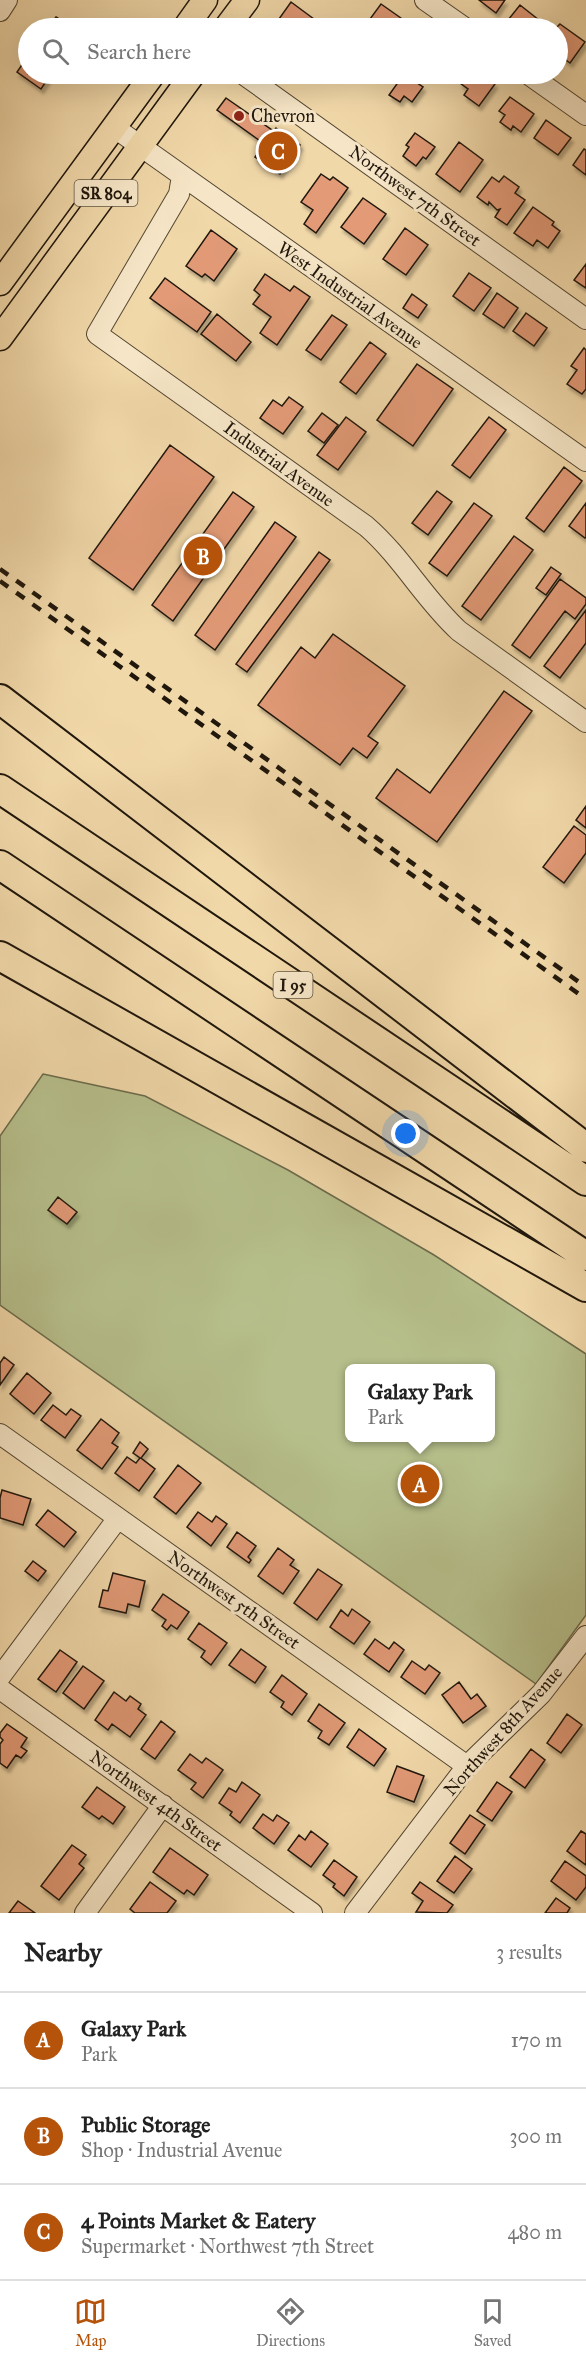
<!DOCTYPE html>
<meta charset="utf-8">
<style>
:root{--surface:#fff;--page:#f2f2f2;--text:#222;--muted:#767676;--line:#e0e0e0;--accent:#b45309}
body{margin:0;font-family:"IM FELL Great Primer",serif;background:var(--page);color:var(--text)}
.you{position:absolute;left:406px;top:1134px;width:21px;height:21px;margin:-15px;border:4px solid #fff;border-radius:50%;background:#1a73e8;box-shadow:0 0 0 9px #1a73e833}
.badge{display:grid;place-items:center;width:39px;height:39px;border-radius:50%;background:var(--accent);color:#fff;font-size:20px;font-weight:700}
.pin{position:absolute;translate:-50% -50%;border:3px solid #fff;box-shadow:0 2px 6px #0006}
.popup{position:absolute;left:345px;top:1364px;width:150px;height:78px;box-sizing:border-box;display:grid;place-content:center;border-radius:9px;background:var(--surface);filter:drop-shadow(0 2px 4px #0005);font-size:20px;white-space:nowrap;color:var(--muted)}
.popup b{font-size:22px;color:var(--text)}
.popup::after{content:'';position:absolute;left:50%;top:100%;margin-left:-12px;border:12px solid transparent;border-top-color:var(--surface)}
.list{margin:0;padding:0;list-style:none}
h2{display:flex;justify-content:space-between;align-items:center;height:78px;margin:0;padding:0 24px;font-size:26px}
h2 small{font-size:20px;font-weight:400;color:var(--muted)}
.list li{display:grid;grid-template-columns:39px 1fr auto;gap:18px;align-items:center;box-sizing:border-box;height:96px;padding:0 24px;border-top:2px solid var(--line)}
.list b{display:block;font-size:22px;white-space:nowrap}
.list p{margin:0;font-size:20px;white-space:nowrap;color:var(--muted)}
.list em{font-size:20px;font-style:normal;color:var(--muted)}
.icon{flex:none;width:33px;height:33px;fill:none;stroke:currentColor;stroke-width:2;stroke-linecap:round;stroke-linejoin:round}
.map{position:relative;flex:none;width:586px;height:1913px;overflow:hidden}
.search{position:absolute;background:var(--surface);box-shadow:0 6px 24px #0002;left:18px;right:18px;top:18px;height:66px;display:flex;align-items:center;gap:15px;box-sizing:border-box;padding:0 21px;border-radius:33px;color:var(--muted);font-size:22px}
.sheet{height:366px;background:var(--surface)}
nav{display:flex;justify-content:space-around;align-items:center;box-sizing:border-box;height:84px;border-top:2px solid var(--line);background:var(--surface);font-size:16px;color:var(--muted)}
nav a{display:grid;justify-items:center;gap:3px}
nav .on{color:var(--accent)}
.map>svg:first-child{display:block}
.green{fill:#b6bf8b;stroke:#6b6b4c;stroke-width:1.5;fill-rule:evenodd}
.building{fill:#e29a77;stroke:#20170c;stroke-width:1.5;filter:url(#shadow)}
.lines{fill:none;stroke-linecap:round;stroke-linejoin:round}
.minor-casing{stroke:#544733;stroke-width:22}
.major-casing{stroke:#20170c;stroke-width:27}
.highway-casing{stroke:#20170c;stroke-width:32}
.minor{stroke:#f6e6c7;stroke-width:20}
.major{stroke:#f1d8a9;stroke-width:24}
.highway{stroke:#f1d8a9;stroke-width:28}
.rail{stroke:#20170c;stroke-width:4.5;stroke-dasharray:10 10;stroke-linecap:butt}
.poi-dot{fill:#8f2418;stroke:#f6e6c7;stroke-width:2}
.labels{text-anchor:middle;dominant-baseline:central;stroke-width:6;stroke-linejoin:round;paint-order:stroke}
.shield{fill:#f6e6c7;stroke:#605544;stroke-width:1.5}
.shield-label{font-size:16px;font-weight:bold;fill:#20170c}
.poi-label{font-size:18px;fill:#20170c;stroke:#f6e6c7;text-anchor:start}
.street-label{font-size:18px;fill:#20170c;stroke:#f6e6c7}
</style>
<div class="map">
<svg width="586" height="1913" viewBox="0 0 586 1913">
<defs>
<filter id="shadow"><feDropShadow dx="2.5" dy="4.5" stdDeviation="1.5" flood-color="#0004"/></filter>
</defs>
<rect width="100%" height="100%" fill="#f1d8a9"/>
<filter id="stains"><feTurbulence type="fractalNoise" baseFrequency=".00333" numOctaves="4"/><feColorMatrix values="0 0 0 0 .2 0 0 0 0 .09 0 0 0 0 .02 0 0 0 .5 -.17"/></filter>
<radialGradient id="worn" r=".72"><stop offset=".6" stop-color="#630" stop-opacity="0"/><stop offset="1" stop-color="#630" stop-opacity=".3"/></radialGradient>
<!-- green -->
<path class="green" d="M 43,1074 L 145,1096 L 288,1170 L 434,1255 L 586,1354 L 586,1615 L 536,1684 L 0,1305 L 0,1136 ZM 350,1368 L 490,1368 L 490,1438 L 350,1438 Z"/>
<!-- building -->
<path class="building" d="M 479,0 L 505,0 L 496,13 Z
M 291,2 L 326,28 L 277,28 L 274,26 Z
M 381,4 L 415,28 L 383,28 L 370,19 Z
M 520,5 L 544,24 L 540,28 L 519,28 L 508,20 Z
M 56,17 L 73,28 L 48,28 Z
M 560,24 L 585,42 L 570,63 L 558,54 L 556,28 Z
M 28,56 L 28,74 L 51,74 L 41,89 L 17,72 Z
M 404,74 L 423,87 L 412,102 L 404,96 L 400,102 L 389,95 Z
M 467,74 L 480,74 L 495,84 L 479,106 L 464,95 L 468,89 L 460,83 Z
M 510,97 L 534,114 L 521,132 L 513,126 L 511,130 L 500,122 L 505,115 L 499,111 Z
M 226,98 L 272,130 L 263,143 L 217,110 Z
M 546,120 L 571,138 L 558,155 L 534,138 Z
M 276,128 L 300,145 L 280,174 L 255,157 Z
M 415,133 L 435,147 L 426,159 L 423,157 L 416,166 L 403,156 L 409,147 L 406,145 Z
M 459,142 L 483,160 L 460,192 L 436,174 Z
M 584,149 L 586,150 L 586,175 L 573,165 Z
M 321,174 L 330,180 L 333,177 L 348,188 L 316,233 L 304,224 L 313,210 L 301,202 Z
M 504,176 L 519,187 L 515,193 L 525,200 L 507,225 L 495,217 L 500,209 L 497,210 L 489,202 L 488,205 L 477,197 L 492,177 L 499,182 Z
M 363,198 L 386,214 L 364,244 L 341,227 Z
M 533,207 L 554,222 L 552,225 L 560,231 L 548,248 L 537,240 L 533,246 L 514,233 Z
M 405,228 L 428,245 L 406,275 L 383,259 Z
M 211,230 L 237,249 L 214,281 L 205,274 L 202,277 L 186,266 Z
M 586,264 L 586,288 L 574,280 Z
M 469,273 L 491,288 L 474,311 L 453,296 Z
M 265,274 L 290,291 L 294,286 L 310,297 L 277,345 L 260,333 L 271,317 L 253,304 L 260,295 L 254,290 Z
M 165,278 L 211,312 L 197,332 L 150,298 Z
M 497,293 L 518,308 L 504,328 L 483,314 Z
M 412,294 L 427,305 L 418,318 L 403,308 Z
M 526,313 L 547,328 L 534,346 L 513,331 Z
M 217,314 L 251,342 L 236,361 L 201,334 Z
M 332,315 L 347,325 L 321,360 L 306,350 Z
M 370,342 L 386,354 L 356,394 L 340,382 Z
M 584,348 L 586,350 L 586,389 L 582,394 L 567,384 L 577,370 L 571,366 Z
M 417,364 L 453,389 L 413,446 L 377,420 Z
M 289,397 L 303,407 L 283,434 L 260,418 L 273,400 L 282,406 Z
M 322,413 L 338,425 L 324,443 L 308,431 Z
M 346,417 L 366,432 L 338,470 L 317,455 Z
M 489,417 L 506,430 L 470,478 L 452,465 Z
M 170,445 L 214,477 L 133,590 L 89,558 Z
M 564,467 L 582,481 L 544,532 L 526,518 Z
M 437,491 L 452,502 L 428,535 L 412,523 Z
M 233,492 L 254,507 L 173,621 L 152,605 Z
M 474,503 L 492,516 L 447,576 L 429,563 Z
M 586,503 L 586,537 L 585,538 L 569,526 Z
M 275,522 L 296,537 L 215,650 L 195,635 Z
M 514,536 L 533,550 L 481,620 L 462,606 Z
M 319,552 L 330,560 L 247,672 L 236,664 Z
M 551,567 L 561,574 L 546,595 L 536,588 Z
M 560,579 L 586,598 L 586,604 L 575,619 L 565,611 L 530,658 L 512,645 Z
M 586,610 L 586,643 L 560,678 L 544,666 Z
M 333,634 L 405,686 L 368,736 L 378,743 L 367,758 L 353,748 L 340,765 L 258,705 L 301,647 L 315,658 Z
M 504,691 L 532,711 L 437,842 L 376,798 L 397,769 L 430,793 Z
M 586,806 L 586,828 L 576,820 Z
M 574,826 L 586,835 L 586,853 L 564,883 L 543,867 Z
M 58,1197 L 77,1212 L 67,1224 L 48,1210 Z
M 4,1357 L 14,1365 L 0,1385 L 0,1363 Z
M 27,1373 L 51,1393 L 34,1414 L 10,1394 Z
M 53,1405 L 66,1415 L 71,1409 L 81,1416 L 65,1438 L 41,1420 Z
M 101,1419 L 119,1433 L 112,1443 L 118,1447 L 102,1469 L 77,1450 Z
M 140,1442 L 148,1449 L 141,1458 L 155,1469 L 139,1491 L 115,1473 L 127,1457 L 136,1463 L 140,1458 L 133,1453 Z
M 178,1465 L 201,1483 L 176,1514 L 154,1497 Z
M 2,1490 L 31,1499 L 23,1525 L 0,1518 L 0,1498 Z
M 48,1510 L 76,1532 L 64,1547 L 36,1525 Z
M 198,1512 L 212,1522 L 216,1516 L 227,1524 L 211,1546 L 187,1527 Z
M 237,1532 L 256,1546 L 248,1557 L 251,1560 L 249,1563 L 227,1547 Z
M 278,1548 L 294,1560 L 290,1565 L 299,1571 L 283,1594 L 258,1576 Z
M 33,1561 L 46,1571 L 38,1581 L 25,1571 Z
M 318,1569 L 342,1585 L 317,1620 L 294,1603 Z
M 113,1573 L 145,1581 L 139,1607 L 128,1604 L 126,1613 L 99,1607 L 103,1590 L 108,1591 Z
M 163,1594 L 189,1612 L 177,1629 L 171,1625 L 167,1630 L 162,1626 L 166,1620 L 152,1610 Z
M 352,1609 L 370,1622 L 354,1644 L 330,1627 L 341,1610 L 348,1616 Z
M 199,1623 L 227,1643 L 211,1665 L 201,1657 L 205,1651 L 188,1639 Z
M 375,1639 L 389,1649 L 394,1642 L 404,1650 L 389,1672 L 364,1654 Z
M 241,1649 L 266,1667 L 255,1683 L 229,1665 Z
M 60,1650 L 77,1662 L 56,1692 L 38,1679 Z
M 412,1661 L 425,1670 L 429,1665 L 440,1673 L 425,1694 L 401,1677 Z
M 83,1666 L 104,1681 L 84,1709 L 63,1693 Z
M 282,1675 L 307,1694 L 292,1715 L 281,1707 L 284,1702 L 270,1692 Z
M 459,1682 L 471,1699 L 477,1694 L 486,1706 L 463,1723 L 442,1695 Z
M 114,1692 L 126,1701 L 130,1696 L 141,1704 L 138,1709 L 146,1715 L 130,1737 L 112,1724 L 108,1730 L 95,1720 Z
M 319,1704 L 345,1723 L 329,1745 L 318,1738 L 322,1731 L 308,1721 Z
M 567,1714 L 582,1725 L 561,1753 L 547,1743 Z
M 161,1721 L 175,1732 L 155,1759 L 141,1749 Z
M 7,1724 L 27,1738 L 21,1747 L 27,1751 L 21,1758 L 16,1755 L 7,1768 L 0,1763 L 0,1744 L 3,1740 L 0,1737 L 0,1733 Z
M 359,1729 L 386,1749 L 374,1766 L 347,1747 Z
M 531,1749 L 545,1760 L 525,1788 L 510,1777 Z
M 190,1754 L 202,1763 L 206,1758 L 223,1770 L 203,1798 L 191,1789 L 196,1783 L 178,1770 Z
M 397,1766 L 424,1776 L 414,1802 L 387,1792 Z
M 242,1782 L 260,1795 L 240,1823 L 230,1815 L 232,1812 L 219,1803 L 229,1788 L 236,1792 Z
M 497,1782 L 512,1792 L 492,1821 L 477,1811 Z
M 97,1787 L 125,1807 L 113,1824 L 102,1816 L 99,1819 L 82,1807 Z
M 263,1814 L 273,1821 L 277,1815 L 289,1823 L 274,1844 L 253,1828 Z
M 470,1815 L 485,1825 L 465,1854 L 450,1843 Z
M 311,1831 L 328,1844 L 311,1867 L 288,1850 L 299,1835 L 305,1840 Z
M 581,1831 L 586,1834 L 586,1865 L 567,1851 Z
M 72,1845 L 86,1855 L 79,1864 L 84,1868 L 59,1900 L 41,1886 Z
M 170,1848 L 208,1875 L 194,1895 L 187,1890 L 184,1894 L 153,1872 Z
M 455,1856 L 472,1869 L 454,1893 L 437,1881 Z
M 334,1860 L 357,1877 L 344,1896 L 333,1887 L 335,1884 L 323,1875 Z
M 565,1861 L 586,1876 L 586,1887 L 576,1900 L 551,1881 Z
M 150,1882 L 176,1901 L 167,1913 L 135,1913 L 130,1909 Z
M 420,1882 L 453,1905 L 447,1913 L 416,1912 L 423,1901 L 412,1893 Z
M 556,1898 L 570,1908 L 567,1913 L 545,1913 Z
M 18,1901 L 35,1913 L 9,1913 Z"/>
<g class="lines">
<!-- minor casing -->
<g class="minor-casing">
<path id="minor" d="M 425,0 L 465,28
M 0,11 L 7,0
M 243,74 L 586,319
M 528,74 L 586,115
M 115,128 L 586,461
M 182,176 L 179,194 L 97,334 L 366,526 C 402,557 424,599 459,631 L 586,722
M 0,1434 L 467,1766
M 0,1677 L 118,1518
M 0,1689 L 312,1913
M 85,1913 L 163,1805
M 355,1913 L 467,1766 L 541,1694 L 586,1636"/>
</g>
<!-- major casing -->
<g class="major-casing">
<path id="major" d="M 185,28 L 205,0
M 226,28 L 247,0
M 0,283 L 153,74
M 0,338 L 193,74"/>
</g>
<!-- highway casing -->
<g class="highway-casing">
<path id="highway" d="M 0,699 L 586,1148
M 0,789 L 586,1181
M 0,865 L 586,1256
M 0,956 L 586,1287"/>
</g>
<!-- minor -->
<use href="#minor" class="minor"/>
<!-- major -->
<use href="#major" class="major"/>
<!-- highway -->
<use href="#highway" class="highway"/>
<!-- rail -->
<path class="rail" d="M 0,569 L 586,987
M 0,581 L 586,999"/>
</g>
<!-- markers -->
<circle class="poi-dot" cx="239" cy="116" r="6"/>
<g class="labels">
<!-- shield labels -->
<g class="shield">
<rect x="74.5" y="180" width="63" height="26" rx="4.5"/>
<rect x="273.5" y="972" width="39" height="26" rx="4.5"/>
</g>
<g class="shield-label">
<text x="106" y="193">SR 804</text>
<text x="293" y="985">I 95</text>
</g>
<!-- poi labels -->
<g class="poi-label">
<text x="251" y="116">Chevron</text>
</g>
<!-- street labels -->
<g class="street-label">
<text transform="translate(415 196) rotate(36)">Northwest 7th Street</text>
<text transform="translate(350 295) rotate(35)">West Industrial Avenue</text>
<text transform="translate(279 464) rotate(36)">Industrial Avenue</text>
<text transform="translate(234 1600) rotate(35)">Northwest 5th Street</text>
<text transform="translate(503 1731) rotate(-48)">Northwest 8th Avenue</text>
<text transform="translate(156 1801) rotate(36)">Northwest 4th Street</text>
</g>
</g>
<rect width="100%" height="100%" filter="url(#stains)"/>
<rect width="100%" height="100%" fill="url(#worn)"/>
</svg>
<div class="you"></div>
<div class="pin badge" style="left:420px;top:1484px">A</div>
<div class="popup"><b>Galaxy Park</b>Park</div>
<div class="pin badge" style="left:203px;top:556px">B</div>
<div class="pin badge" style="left:278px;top:151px">C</div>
<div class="search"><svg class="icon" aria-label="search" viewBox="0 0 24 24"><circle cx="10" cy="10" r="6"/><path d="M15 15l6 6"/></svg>Search here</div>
</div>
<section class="sheet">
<h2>Nearby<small>3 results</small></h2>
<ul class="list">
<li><span class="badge">A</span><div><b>Galaxy Park</b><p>Park</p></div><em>170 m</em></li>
<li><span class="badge">B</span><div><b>Public Storage</b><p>Shop · Industrial Avenue</p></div><em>300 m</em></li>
<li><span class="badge">C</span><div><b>4 Points Market &amp; Eatery</b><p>Supermarket · Northwest 7th Street</p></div><em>480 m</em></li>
</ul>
</section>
<nav>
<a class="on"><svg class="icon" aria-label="map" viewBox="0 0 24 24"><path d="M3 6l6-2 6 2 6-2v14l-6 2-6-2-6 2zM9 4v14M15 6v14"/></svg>Map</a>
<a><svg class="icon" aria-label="directions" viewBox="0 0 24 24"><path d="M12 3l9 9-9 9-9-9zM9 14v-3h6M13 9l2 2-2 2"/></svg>Directions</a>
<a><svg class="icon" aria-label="saved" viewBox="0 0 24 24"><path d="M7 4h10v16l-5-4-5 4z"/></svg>Saved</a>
</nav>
